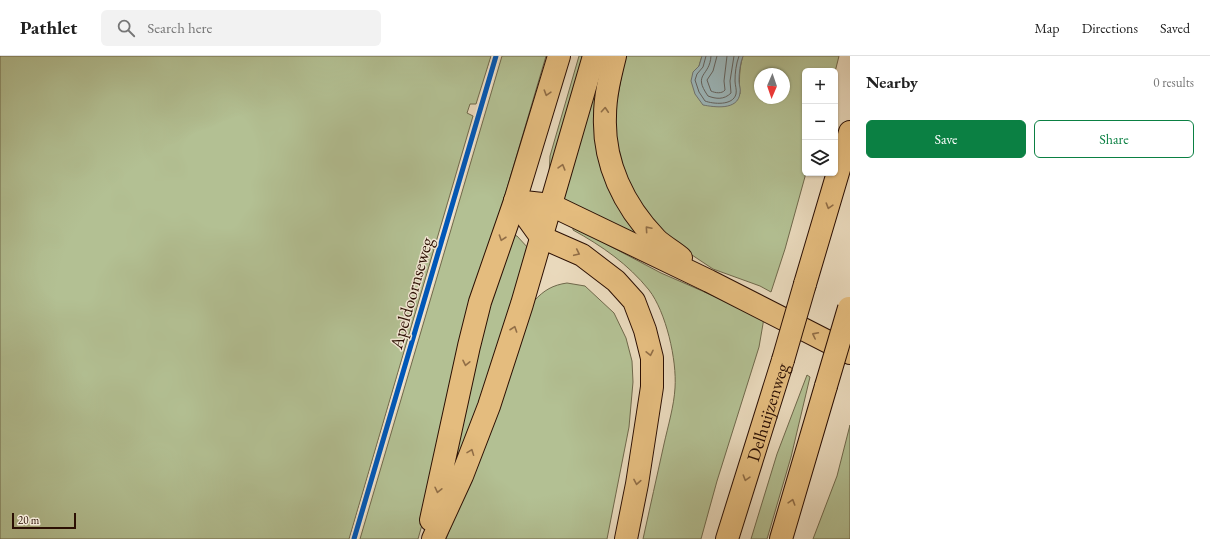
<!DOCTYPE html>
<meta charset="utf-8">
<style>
:root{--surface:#fff;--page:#f2f2f2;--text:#222;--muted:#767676;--line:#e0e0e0;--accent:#0b8043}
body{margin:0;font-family:"EB Garamond",serif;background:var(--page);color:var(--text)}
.controls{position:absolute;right:12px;top:12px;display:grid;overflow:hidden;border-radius:6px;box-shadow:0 1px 3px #0004}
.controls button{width:36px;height:36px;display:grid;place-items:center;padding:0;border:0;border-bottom:1px solid var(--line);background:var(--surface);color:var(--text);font:20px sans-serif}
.compass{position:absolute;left:754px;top:12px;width:36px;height:36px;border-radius:50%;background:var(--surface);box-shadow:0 1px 3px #0004;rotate:182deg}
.scale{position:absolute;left:12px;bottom:10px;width:64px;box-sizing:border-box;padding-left:4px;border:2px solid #2b0f03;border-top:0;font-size:11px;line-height:14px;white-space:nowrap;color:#2b0f03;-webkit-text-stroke:3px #f1e6d3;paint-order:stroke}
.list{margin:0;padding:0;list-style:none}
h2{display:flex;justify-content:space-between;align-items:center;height:52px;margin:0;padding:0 16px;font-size:17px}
h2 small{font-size:13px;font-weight:400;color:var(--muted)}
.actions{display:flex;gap:8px;padding:12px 16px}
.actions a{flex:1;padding:9px 0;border:1px solid var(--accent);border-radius:6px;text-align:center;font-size:14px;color:var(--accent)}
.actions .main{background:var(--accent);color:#fff}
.icon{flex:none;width:22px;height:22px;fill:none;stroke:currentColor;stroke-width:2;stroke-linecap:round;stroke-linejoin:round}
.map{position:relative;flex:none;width:850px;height:483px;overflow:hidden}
header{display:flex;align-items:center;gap:24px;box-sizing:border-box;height:56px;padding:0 20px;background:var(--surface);border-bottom:1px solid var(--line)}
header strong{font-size:19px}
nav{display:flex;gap:22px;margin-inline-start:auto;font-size:14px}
.search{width:280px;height:36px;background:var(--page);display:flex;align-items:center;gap:10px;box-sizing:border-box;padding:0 14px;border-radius:6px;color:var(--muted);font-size:15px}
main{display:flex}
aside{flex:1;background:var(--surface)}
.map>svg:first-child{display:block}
.green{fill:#b3c093;stroke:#6f684b;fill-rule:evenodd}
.water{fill:#9cb7bb;stroke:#6f7471}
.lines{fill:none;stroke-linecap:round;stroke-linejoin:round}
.shore{stroke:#64635f;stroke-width:1}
.major-casing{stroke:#2b0f03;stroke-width:24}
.highway-casing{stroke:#2b0f03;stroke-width:24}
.major{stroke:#e4bc7e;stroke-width:22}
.highway{stroke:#e4bc7e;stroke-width:22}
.highway-bridge-casing{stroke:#2b0f03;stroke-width:24;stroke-linecap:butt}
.highway-bridge{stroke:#e4bc7e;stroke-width:22}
.cycleway-casing{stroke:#f1e6d3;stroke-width:8}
.cycleway{stroke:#0057b8;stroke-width:5}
.oneway{stroke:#916e47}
.labels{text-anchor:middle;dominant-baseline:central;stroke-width:3;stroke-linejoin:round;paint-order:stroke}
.street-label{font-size:18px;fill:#2b0f03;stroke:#f1e6d3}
</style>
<header>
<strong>Pathlet</strong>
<div class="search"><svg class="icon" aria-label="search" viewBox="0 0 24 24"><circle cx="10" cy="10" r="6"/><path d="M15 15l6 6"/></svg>Search here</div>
<nav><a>Map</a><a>Directions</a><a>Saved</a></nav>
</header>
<main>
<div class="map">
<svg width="850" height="483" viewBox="0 0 850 483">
<rect width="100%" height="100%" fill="#e9d9bc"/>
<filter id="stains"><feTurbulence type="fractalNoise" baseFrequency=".005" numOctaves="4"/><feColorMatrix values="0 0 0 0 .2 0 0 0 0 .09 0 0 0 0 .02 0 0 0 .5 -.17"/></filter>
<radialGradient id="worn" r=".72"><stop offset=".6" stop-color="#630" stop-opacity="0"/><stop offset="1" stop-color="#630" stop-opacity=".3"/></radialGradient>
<!-- green -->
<path class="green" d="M 0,0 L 491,0 L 476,48 L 470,48 L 467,57 L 473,60 L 349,483 L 0,483 Z
M 502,0 L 546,0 L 487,200 L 433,430 L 418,483 L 360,483 Z
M 579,0 L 586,0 L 549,120 L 550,100 Z
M 602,0 L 596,59 L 649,188 L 560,143 Z
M 625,0 L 702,0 L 699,10 L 693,16 L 740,38 C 739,26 739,12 743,0 L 839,0 L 835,16 L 805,15 L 805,117 L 806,117 L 785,193 L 771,236 L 760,230 L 713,213 L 686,195 L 664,178 L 635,142 L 617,96 L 614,62 ZM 760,18 L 784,18 L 784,42 L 760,42 Z
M 574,171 L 661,217 L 764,262 L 759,291 L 717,425 L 701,483 L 643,483 C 650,451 657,420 664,388 C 668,370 674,350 675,332 C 677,304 666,256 649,234 C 628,208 602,190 573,174 L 573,172 Z
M 513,179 L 517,180 L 529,193 L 494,310 L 453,423 L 449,422 L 477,291 Z
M 567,227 L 585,230 L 614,257 L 626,282 L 632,305 L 633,326 L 629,371 L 607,483 L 446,483 L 534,245 C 544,234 553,229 567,227 Z
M 807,319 L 810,321 L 791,401 L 767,483 L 751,483 L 777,398 Z
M 850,369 L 850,483 L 813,483 L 837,420 Z"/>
<!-- water -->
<path class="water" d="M 702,0 L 743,0 C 740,8 739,17 739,25 C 739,29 741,33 740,37 C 738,55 714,51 703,49 L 695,38 L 691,25 L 693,16 L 699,10 Z"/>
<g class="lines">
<!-- shore -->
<path class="shore" d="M 706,0 L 703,11 L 697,18 L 695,24 L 699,36 L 705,45 C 713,48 733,50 736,38 C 737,34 735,29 735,25 C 735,17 736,8 739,0
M 711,0 C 710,21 692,17 708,40 C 716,43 724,44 731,37 L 730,25 L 734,0
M 717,0 L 713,15 L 707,24 L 711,35 C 715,37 722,38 725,34 L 724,25 L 727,0"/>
<!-- major casing -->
<g class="major-casing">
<path id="major" d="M 431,464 L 469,290 L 480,246 L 515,145 L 559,0
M 433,483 L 462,420 L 489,350 L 522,248 L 594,0"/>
</g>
<!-- highway casing -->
<g class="highway-casing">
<g id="highway">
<path d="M 615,0 C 610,20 605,40 605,60 C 603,107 624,150 656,183 C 663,190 673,195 681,202"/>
<path d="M 515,145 L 541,181 L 582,199 L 616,225 L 634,245 L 645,274 L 652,302 L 652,331 L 637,428 L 626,483"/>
<path d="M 515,145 L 551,149 L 709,225 L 850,297"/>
<path d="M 805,228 L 850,76"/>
<path id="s1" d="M 727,483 L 783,304"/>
<path d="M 781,483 L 826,330"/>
</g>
</g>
<!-- major -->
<use href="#major" class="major"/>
<!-- highway -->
<use href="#highway" class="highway"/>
<!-- highway-bridge casing -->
<g class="highway-bridge-casing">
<path id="highway-bridge" d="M 783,304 L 805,228
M 826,330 L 849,252"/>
</g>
<!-- highway-bridge -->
<use href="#highway-bridge" class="highway-bridge"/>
<!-- cycleway casing -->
<g class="cycleway-casing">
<path id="cycleway" d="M 354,483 L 496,0"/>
</g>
<!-- cycleway -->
<use href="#cycleway" class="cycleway"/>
</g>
<!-- one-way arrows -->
<defs><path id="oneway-chevron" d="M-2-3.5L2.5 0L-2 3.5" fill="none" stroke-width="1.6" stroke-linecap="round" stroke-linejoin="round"/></defs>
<g class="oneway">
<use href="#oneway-chevron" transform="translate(547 37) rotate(107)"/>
<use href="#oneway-chevron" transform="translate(605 54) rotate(-86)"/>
<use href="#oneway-chevron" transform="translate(562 111) rotate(-74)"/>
<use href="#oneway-chevron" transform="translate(829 150) rotate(107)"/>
<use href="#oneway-chevron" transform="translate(648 173) rotate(-131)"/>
<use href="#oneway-chevron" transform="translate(502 182) rotate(109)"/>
<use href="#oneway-chevron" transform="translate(577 197) rotate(25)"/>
<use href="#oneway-chevron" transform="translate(514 273) rotate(-71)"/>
<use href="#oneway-chevron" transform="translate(815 279) rotate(-153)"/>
<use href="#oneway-chevron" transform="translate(650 297) rotate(78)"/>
<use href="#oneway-chevron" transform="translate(466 307) rotate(102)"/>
<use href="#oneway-chevron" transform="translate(471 396) rotate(-69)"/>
<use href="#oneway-chevron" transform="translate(746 422) rotate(107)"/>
<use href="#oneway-chevron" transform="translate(637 426) rotate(100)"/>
<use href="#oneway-chevron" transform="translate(438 434) rotate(103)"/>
<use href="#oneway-chevron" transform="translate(792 446) rotate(-73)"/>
</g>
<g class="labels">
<!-- street labels -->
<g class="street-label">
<text transform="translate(411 237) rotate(-74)">Apeldoornseweg</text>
<text stroke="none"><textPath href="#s1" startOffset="133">Delhuijzenweg</textPath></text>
</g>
</g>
<rect width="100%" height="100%" filter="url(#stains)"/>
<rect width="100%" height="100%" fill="url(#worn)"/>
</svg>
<div class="controls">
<button>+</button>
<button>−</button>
<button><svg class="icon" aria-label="layers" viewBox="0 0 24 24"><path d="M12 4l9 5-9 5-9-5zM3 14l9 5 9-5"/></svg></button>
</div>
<svg class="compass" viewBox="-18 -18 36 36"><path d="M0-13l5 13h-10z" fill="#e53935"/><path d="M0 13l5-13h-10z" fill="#767676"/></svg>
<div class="scale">20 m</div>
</div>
<aside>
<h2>Nearby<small>0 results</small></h2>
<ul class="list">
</ul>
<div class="actions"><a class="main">Save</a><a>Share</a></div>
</aside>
</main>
